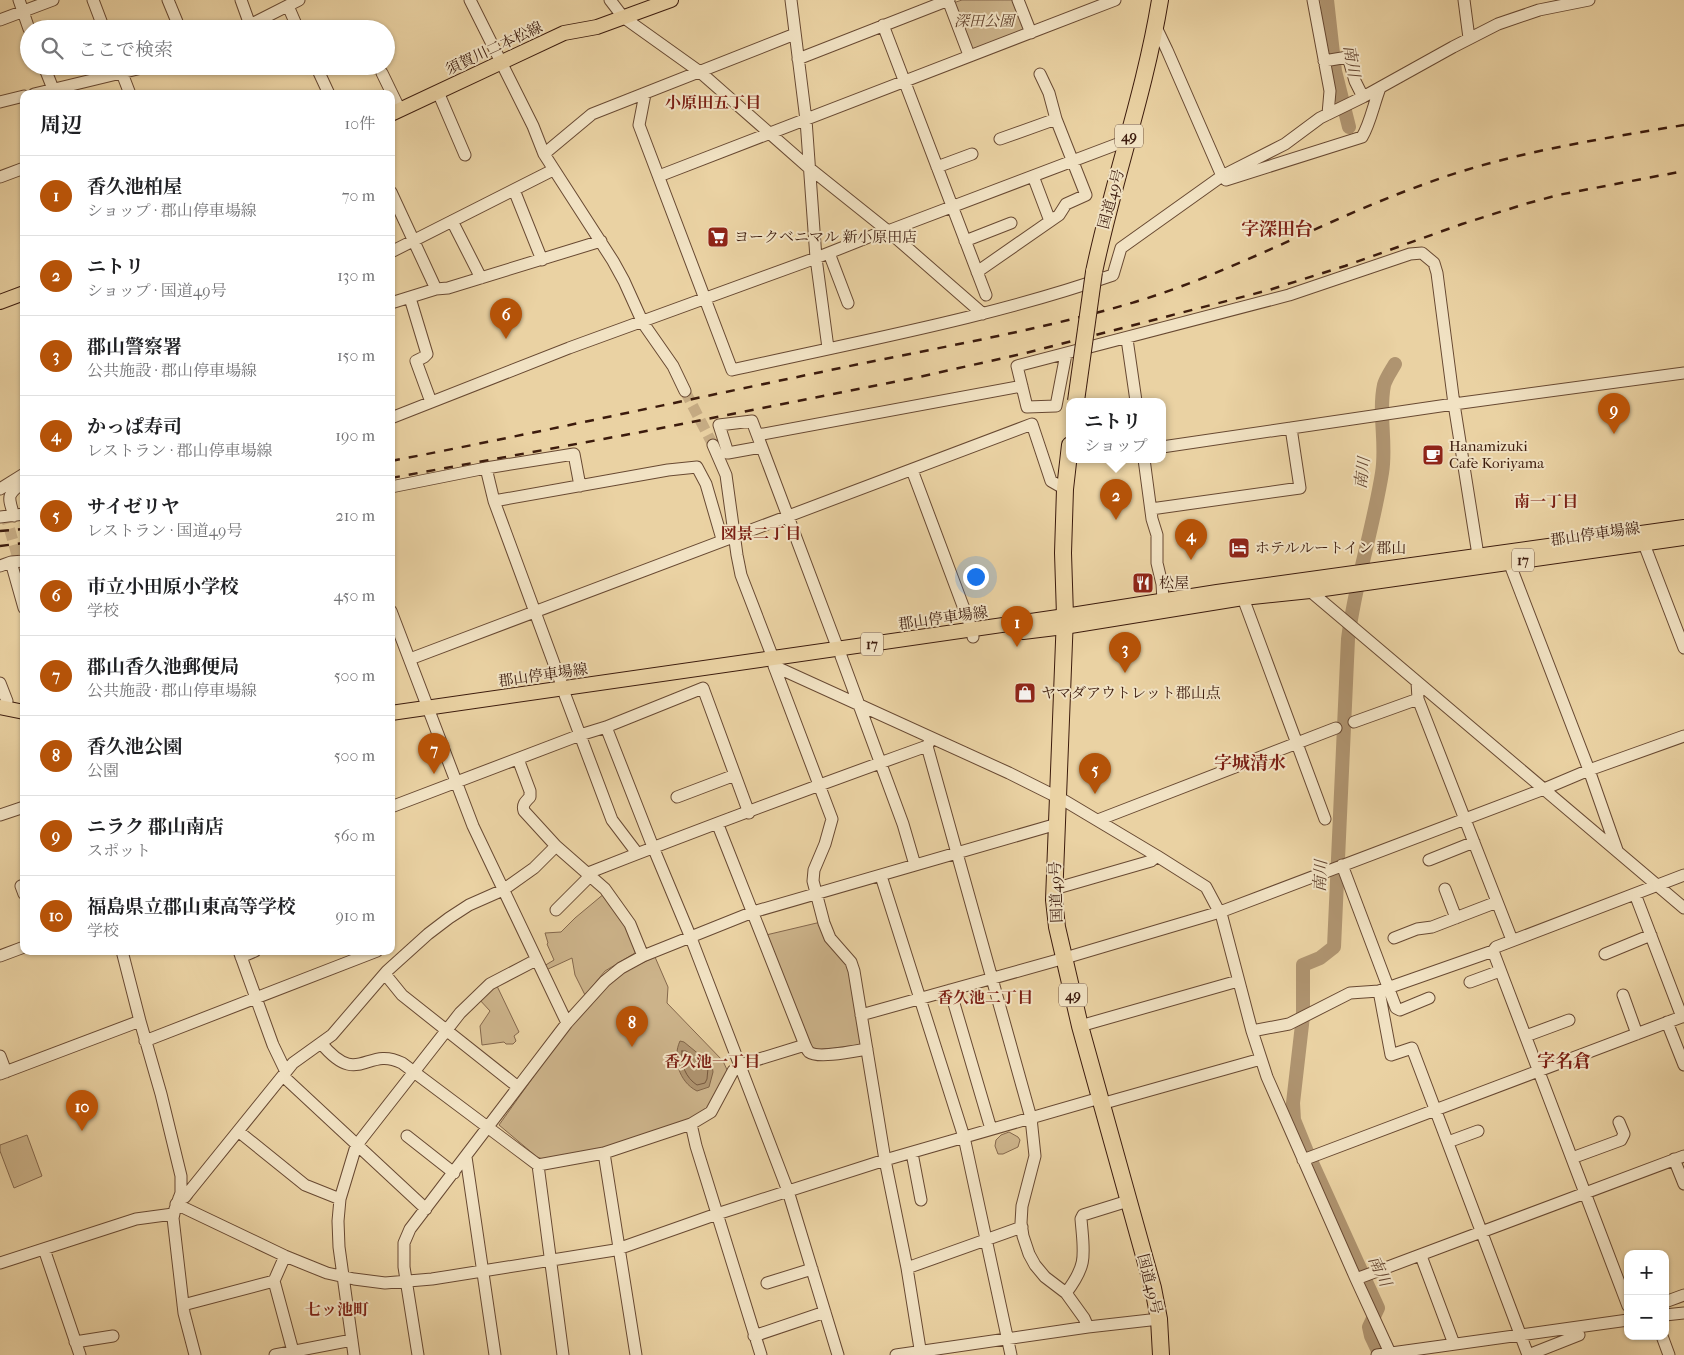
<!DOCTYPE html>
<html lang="ja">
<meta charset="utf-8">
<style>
:root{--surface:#fff;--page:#f6f6f6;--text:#202124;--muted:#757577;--line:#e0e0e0;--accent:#b45309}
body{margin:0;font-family:"IM FELL French Canon","Noto Serif JP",serif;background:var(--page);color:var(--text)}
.controls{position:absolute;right:15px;bottom:15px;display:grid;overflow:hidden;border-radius:10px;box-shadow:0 1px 4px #0004}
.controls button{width:45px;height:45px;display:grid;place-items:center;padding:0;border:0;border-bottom:1px solid var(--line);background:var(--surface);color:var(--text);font:25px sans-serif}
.you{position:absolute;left:975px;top:576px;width:18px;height:18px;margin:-12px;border:4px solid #fff;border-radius:50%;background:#1a73e8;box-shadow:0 0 0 8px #1a73e833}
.badge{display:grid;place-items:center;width:32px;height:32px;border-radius:50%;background:var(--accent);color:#fff;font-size:16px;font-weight:700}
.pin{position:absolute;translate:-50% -41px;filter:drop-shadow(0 1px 2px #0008)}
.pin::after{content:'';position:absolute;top:26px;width:18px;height:15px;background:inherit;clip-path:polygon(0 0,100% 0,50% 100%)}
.popup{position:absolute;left:1066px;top:398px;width:100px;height:65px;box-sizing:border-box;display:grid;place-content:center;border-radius:10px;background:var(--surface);filter:drop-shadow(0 1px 4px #0005);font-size:16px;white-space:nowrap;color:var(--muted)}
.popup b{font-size:19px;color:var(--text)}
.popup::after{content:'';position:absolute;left:50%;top:100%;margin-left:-10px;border:10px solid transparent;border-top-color:var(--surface)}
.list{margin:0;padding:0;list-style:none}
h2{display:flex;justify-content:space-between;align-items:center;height:65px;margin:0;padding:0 20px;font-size:21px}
h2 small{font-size:16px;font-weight:400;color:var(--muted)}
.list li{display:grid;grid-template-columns:32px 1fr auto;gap:15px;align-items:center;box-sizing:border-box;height:80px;padding:0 20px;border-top:1px solid var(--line)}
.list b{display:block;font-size:19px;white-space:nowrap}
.list p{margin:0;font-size:16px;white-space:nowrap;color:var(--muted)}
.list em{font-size:16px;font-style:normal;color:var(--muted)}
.icon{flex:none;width:28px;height:28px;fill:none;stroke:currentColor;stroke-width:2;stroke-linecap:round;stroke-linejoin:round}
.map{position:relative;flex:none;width:1684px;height:1355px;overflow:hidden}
.search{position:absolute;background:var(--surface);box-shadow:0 1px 4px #0004;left:20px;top:20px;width:375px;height:55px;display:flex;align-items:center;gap:12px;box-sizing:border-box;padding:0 18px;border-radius:28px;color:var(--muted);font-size:19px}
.panel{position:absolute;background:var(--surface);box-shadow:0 1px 4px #0004;left:20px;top:90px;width:375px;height:865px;border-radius:10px}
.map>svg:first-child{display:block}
.green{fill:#ccb38a;stroke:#84674c}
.water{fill:#af9470;stroke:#816448}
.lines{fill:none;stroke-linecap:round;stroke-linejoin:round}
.shore{stroke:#76583e;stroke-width:1}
.river{stroke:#af9470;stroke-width:14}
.minor-tunnel{stroke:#c7ad85;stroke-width:11;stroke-dasharray:11 5.5;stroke-linecap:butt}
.minor-casing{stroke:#684932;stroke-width:13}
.major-casing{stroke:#3c1b0d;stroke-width:16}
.highway-casing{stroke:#3c1b0d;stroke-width:18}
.minor{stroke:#f1e2c3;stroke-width:11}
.major{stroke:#ead2a3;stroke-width:14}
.highway{stroke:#ead2a3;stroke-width:16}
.rail{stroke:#3c1b0d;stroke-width:2.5;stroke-dasharray:9 9;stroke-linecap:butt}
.highway-bridge-casing{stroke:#3c1b0d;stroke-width:18;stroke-linecap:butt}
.highway-bridge{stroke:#ead2a3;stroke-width:16}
.labels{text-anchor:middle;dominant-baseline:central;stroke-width:4;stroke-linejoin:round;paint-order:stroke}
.shield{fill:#f1e2c3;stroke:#725744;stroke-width:1}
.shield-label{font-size:14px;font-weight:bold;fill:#3c1b0d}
.park-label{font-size:15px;font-style:italic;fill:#60412c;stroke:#f1e2c3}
.street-label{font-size:15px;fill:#3c1b0d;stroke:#f1e2c3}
.poi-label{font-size:15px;fill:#3c1b0d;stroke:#f1e2c3;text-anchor:start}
.water-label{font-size:16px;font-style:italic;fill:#644530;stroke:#f1e2c3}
.neighbourhood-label{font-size:16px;font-weight:bold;fill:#7a1f14;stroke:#f1e2c3}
.quarter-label{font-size:18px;font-weight:bold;fill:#7a1f14;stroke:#f1e2c3}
</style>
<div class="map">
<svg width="1684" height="1355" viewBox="0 0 1684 1355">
<rect width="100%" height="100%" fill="#ead2a3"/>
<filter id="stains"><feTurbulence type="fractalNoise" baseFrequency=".004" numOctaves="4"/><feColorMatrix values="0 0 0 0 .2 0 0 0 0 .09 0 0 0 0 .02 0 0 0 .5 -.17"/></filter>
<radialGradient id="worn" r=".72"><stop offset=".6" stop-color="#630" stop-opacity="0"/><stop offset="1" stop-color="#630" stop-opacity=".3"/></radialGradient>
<!-- green -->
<path class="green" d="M 962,0 L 1012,0 L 1026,32 L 972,49 L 953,3 Z
M 605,893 L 615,907 L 637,948 L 635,953 L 605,971 L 585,995 L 575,975 L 572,958 L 546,970 L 544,966 L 554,960 L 547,944 L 548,943 L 545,933 L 561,932 L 575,918 Z
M 821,922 L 848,962 L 863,1045 L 813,1050 L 766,935 Z
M 655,957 L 668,987 L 667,1003 L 723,1061 L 728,1072 L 713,1104 L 701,1116 L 610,1149 L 548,1161 L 537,1157 L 499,1125 L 566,1031 L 603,988 L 621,973 Z
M 497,986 L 519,1032 L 514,1036 L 516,1041 L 513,1044 L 506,1044 L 504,1042 L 482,1045 L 480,1026 L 490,1011 L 478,998 Z
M 1009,1132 L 1018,1137 L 1020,1140 L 1018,1147 L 1003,1154 L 998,1154 L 995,1146 L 996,1140 L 1001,1135 Z
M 27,1135 L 42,1176 L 14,1188 L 0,1151 L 0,1145 Z"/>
<!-- water -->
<path class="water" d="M 680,1041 L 684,1042 L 712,1065 L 713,1072 L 709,1087 L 697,1091 C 679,1082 672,1058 680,1041 Z"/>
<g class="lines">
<!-- shore -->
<path class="shore" d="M 682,1051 L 686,1051 L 708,1068 L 707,1079 L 705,1083 L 697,1085 C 686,1078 680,1064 682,1051 Z"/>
<!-- river -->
<path class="river" d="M 1327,0 L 1335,71 L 1349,127
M 1380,1355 L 1371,1336 L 1369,1327 L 1378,1308 L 1307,1152 L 1294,1120 L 1293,1103 L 1303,1016 L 1303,965 L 1320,958 L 1334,947 L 1348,639 C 1355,583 1373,529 1382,473 C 1387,444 1378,414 1384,385 C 1386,378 1391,371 1395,364"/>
<!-- minor-tunnel -->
<path class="minor-tunnel" d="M 685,391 L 713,445
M 5,513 L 19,562"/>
<!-- minor casing -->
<g class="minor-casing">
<path id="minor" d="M 19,0 L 29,29
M 93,0 L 104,29
M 168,0 L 180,29
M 241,0 L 250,25
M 470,0 L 533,126 L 544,154 L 613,261 L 624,281 L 643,323 L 673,366 L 685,391
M 610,0 L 623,17 L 700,72 L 808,167 L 888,231 L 983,314
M 791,0 L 806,120 L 816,258 L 828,348
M 948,0 L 969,55
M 1018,0 L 1031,33
M 1313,0 L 1330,91 L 1328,114
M 1464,0 L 1469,38
M 288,6 L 298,29
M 0,20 L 53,0
M 883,25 L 986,295
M 1156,27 L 1167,50 L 1222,176
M 242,29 L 299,0
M 798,59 L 949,0
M 1324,61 L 1348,57 L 1355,81 L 1363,97
M 44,66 L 55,94
M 316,66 L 329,94
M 120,68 L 130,94
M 382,73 L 400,110
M 438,92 L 465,155
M 34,94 L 150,66
M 645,94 L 639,125 L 732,370 C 860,341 989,318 1113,275 L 1121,248 L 1222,176 L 1285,144 L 1320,118 L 1363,97 L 1453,47 L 1498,24 L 1539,10 L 1589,0
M 0,102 L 24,96
M 1000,139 L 1056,119
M 544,154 L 592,114 L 795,34
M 937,167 L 972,154
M 659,176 L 1115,0
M 1033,176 L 1050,221
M 0,177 L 24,168
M 1226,180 L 1362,137 C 1370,124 1374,103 1380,88
M 514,190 L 542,260
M 391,192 L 436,289
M 452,221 L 481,278
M 965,241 L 1011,223
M 391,252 L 553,170
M 829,253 L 848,303
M 977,272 L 1059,215 L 1066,204 L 1086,195 L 1056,119 L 1049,93 L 1040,74
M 410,298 L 427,354 L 424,357 L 416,361 L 431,402
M 391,303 L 436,289 L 448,288 L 601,241
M 1127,339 L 1136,401
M 1066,354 L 1056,406 L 1027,407 L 1017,366 L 1289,295 L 1410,254 L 1422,253 L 1434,263 L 1437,273 L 1454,404 L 1478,555
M 391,418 L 569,348 L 816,258 L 879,233 L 888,231 L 1128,140
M 758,435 L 1022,386
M 713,445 L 726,475 L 737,555 L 741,575 L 773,658 L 774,666 L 1009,773 L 1065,801 L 1157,856 L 1206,887 L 1222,917 L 1252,1031 L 1267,1077 L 1356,1279 L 1391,1355
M 761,447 L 728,453 L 719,425 L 752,421 L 838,649
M 1162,447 L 1454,404 L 1684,373
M 1144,459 L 1152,519 L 1157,535 L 1157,563 L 1162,584 L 1163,600
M 486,468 L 494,501 L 563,688
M 912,470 L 972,630 L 973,637
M 391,487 L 486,468 L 574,454 L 580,486
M 0,489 L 24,474
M 494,501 L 668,470 L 697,467 L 706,484 L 722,539
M 1151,509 L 1300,488 L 1291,428
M 14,516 C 8,496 6,495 24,482
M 0,517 L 24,514
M 1644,544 L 1684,648
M 11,562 L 24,561
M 1509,562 L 1589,770 L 1617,850
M 0,566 L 11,562 L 24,608
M 1309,585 L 1310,591 L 1362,635 L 1684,908
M 1243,598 L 1325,819
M 391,611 L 473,826 L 567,1023
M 841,656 L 903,824 L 915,865
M 410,659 L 1032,424 L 1051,481 L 1065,489
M 774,666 L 832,819 L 825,844 L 814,870 L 813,881 L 824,923 L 830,938 L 851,962 L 854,971 L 885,1160 L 907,1268 L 921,1355
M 1417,682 L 1418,699 L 1512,940
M 0,683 L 7,701
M 565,695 L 612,820 L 637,853
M 1354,722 L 1418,699
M 606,727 L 653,847 L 691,938 L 788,1191 L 838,1355
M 927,746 L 1031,1118 L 1035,1156 L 1022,1206 L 1021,1223 L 1023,1236 L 1029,1254 L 1035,1265 L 1045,1277 L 1066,1293 L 1084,1318 L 1088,1327
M 518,759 L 530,791 L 530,797 C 525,802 522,805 524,811 L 556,846 L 605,889 L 630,924 L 643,956
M 677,797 L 735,775
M 391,807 L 580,735 L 606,727 L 703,688 L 749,813
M 0,815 L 24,807
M 1098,820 L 1336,728
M 1429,860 L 1474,842
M 1342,865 L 1396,1008 L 1400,1010 L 1429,998
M 588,873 C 700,829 813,787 927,746 L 930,741
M 881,876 L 964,1137 L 1011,1355
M 24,885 L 21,886 L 24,894
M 1054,889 L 1151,861 L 1157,856
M 1445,889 L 1456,918
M 1635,894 L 1682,1017
M 556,910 L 590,876
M 1394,938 L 1417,929 L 1432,927 L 1497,902
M 239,951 L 273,1045 L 286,1072
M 1493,951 L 1628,1306
M 1605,954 L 1651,935
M 0,956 L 24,947
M 241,957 L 255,951
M 385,974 L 402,995 L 518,1087
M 1470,982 L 1500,971
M 950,990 L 991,1129
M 1379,991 L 1391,1055 L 1412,1048 L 1528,1355
M 1623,995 L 1637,1034
M 861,1015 L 1065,958 L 1220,912 L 1544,789 L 1589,770 L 1684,736
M 140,1021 L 161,1094 L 181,1176 L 181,1193 L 175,1209 L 173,1218 L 184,1313 L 195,1355
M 1667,1022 L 1684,1065
M 1080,1026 L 1238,981
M 1252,1031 L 1289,1024 L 1350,993 L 1379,991 L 1493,951 L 1496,947 L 1684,875
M 1526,1036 L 1569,1020
M 145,1041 L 377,951
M 321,1043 C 359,1089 366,1045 402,1063 L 538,1165 L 563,1355
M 805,1045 C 806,1047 807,1050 809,1052 C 818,1059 855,1051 867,1049
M 0,1056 L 6,1072
M 0,1074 L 140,1021 L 122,951
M 283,1076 L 426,1209
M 1101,1104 L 1261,1059
M 691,1124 L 696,1146 L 761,1355
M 238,1131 L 305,1185 L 340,1199
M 407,1136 L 454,1173
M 1448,1142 L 1478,1131
M 604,1153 L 636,1355
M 912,1153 L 921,1200
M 466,1157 L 495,1355
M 1572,1158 L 1621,1140 L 1624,1134 L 1619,1122
M 1674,1159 L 1684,1184
M 1303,1160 L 1684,1016
M 538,1165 L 604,1153 L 691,1124 L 711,1112 L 733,1071 L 740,1065 L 805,1045 L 718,825
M 179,1198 L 185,1197 L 188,1193 L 293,1063 L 332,1035 L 387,971 L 428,934 L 449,918 L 469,905 L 503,890 L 534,868 L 556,846
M 176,1204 L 285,1256 L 327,1273 L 354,1279 L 385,1283 L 432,1279 L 615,1250 L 717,1214 L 885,1160 L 1100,1098
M 44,1249 L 80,1355
M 285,1256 L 274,1281 L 294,1355
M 1421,1256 L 1454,1344
M 0,1263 L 136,1219 L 173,1214
M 907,1268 L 1022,1227
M 1356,1279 L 1684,1156
M 767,1283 L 812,1269
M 1066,1293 C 1088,1264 1084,1255 1081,1219 L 1083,1215 L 1128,1201
M 1665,1302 L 1684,1295
M 183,1305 L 274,1281
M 1665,1315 L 1684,1313
M 754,1336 L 825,1312
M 1662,1336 L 1669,1355
M 75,1342 L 113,1336
M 275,1355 L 352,1340
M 354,1355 L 339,1247 L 338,1221 L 340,1199 L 356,1146 L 460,1013 L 490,984 L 536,960
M 418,1355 L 404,1267 L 404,1243 L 410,1229 L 567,1023 L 605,981 L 621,968 L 643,956 L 753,912 L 1057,824
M 896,1355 L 1088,1327 L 1159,1319
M 1377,1355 L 1628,1320
M 1528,1355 L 1579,1335"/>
</g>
<!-- major casing -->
<g class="major-casing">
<path id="major" d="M 391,114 L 564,33 L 597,27 L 671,0
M 0,302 L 24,293
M 1023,632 L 1064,627 L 1243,598 L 1310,591 L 1684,538
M 0,707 L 24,712
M 391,713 L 1065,616 L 1217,592 L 1684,527"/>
</g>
<!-- highway casing -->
<g class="highway-casing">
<path id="highway" d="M 1094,272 C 1113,181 1145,92 1160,0
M 1070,445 L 1065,489 L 1063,553 L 1065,616 L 1054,900 L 1057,927 L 1080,1026 L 1153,1288 L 1159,1319 L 1161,1355"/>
</g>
<!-- minor -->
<use href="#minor" class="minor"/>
<!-- major -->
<use href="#major" class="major"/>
<!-- highway -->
<use href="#highway" class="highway"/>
<!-- rail -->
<path class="rail" d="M 391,461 C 537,433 681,401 826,371 C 929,349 1034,332 1135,302 C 1234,272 1325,220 1422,185 C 1506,153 1595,140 1684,125
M 391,478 L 636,433 L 919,377 L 1026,353 L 1269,290 L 1345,266 L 1462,224 L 1525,204 L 1558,195 L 1684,171
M 0,531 L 24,529
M 0,546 L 24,543"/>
<!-- highway-bridge casing -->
<g class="highway-bridge-casing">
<path id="highway-bridge" d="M 1076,401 L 1094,272"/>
</g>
<!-- highway-bridge -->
<use href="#highway-bridge" class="highway-bridge"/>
</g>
<!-- icons -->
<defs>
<g id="supermarket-square" transform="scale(1.125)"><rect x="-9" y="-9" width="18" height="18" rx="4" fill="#8f2418" stroke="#f1e2c3"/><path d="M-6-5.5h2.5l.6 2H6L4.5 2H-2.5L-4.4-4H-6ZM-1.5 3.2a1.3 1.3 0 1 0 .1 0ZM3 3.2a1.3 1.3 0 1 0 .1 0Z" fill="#fff"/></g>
<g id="cafe-square" transform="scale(1.125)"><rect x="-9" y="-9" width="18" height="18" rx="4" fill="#8f2418" stroke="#f1e2c3"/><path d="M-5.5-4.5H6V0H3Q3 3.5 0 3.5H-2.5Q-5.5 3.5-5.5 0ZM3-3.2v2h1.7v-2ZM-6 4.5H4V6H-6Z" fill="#fff"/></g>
<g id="hotel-square" transform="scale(1.125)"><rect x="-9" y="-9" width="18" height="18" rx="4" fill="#8f2418" stroke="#f1e2c3"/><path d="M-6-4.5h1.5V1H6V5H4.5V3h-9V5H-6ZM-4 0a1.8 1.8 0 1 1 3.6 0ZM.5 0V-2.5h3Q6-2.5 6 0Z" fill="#fff"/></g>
<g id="restaurant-square" transform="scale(1.125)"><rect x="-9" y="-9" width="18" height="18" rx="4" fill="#8f2418" stroke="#f1e2c3"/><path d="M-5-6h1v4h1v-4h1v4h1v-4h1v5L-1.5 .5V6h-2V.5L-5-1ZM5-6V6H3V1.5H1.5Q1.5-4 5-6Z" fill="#fff"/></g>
<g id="shop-square" transform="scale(1.125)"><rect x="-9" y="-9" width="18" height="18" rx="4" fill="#8f2418" stroke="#f1e2c3"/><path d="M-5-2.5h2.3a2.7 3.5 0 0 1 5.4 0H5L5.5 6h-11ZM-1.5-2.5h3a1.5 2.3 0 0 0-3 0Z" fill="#fff"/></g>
</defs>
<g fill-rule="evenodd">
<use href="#supermarket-square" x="718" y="237"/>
<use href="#cafe-square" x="1433" y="455"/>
<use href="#hotel-square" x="1239" y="548"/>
<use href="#restaurant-square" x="1143" y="583"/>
<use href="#shop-square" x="1025" y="693"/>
</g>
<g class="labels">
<!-- shield labels -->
<g class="shield">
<rect x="1115" y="124.5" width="28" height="23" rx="4"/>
<rect x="1512" y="548.5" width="22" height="23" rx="4"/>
<rect x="861" y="632.5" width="22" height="23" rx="4"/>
<rect x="1059" y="983.5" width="28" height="23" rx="4"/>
</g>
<g class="shield-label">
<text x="1129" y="136">49</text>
<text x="1523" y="560">17</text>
<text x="872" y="644">17</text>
<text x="1073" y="995">49</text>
</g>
<!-- park labels -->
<g class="park-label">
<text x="984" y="21">深田公園</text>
</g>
<!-- street labels -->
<g class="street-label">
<text transform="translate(494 48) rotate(-25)">須賀川二本松線</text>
<text transform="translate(1111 199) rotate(-75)">国道49号</text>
<text transform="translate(1595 534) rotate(-8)">郡山停車場線</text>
<text transform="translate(943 618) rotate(-8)">郡山停車場線</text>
<text transform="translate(543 675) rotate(-8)">郡山停車場線</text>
<text transform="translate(1056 892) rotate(-92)">国道49号</text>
<text transform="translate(1150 1284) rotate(76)">国道49号</text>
</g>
<!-- poi labels -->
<g class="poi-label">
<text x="734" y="237">ヨークベニマル 新小原田店</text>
<text x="1449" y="446">Hanamizuki<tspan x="1449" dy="17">Cafe Koriyama</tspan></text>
<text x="1255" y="548">ホテルルートイン 郡山</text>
<text x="1159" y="583">松屋</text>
<text x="1041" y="693">ヤマダアウトレット郡山点</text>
</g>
<!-- water labels -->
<g class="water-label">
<text transform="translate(1352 61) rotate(81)">南川</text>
<text transform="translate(1362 473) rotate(-83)">南川</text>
<text transform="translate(1320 876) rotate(-87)">南川</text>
<text transform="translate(1380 1271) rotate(65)">南川</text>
</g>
<!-- neighbourhood labels -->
<g class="neighbourhood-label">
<text x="713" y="102">小原田五丁目</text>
<text x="1546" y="501">南一丁目</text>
<text x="761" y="533">図景二丁目</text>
<text x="985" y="997">香久池二丁目</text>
<text x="712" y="1061">香久池一丁目</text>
<text x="337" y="1309">七ッ池町</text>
</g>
<!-- quarter labels -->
<g class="quarter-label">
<text x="1277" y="229">字深田台</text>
<text x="1250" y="763">字城清水</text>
<text x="1564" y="1061">字名倉</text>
</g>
</g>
<rect width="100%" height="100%" filter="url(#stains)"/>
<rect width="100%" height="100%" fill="url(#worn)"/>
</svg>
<div class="controls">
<button>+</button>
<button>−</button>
</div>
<div class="you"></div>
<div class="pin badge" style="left:1017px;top:647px">1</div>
<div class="pin badge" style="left:1116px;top:520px">2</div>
<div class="popup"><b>ニトリ</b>ショップ</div>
<div class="pin badge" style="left:1125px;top:673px">3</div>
<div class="pin badge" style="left:1191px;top:560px">4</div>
<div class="pin badge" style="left:1095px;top:794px">5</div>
<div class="pin badge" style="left:506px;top:339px">6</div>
<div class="pin badge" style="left:434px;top:774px">7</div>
<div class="pin badge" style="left:632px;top:1047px">8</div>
<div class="pin badge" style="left:1614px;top:434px">9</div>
<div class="pin badge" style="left:82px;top:1131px">10</div>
<div class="search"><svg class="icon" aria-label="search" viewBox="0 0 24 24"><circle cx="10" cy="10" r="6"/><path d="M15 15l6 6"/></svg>ここで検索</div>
<section class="panel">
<h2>周辺<small>10件</small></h2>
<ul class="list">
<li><span class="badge">1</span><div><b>香久池柏屋</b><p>ショップ · 郡山停車場線</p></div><em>70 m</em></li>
<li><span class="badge">2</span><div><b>ニトリ</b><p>ショップ · 国道49号</p></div><em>130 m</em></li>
<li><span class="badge">3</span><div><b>郡山警察署</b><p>公共施設 · 郡山停車場線</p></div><em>150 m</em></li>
<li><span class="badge">4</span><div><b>かっぱ寿司</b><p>レストラン · 郡山停車場線</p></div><em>190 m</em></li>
<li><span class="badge">5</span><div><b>サイゼリヤ</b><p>レストラン · 国道49号</p></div><em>210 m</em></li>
<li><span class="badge">6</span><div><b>市立小田原小学校</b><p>学校</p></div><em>450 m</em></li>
<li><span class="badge">7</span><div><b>郡山香久池郵便局</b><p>公共施設 · 郡山停車場線</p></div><em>500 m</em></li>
<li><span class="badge">8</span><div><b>香久池公園</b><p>公園</p></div><em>500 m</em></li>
<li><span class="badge">9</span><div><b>ニラク 郡山南店</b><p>スポット</p></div><em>560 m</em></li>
<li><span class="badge">10</span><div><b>福島県立郡山東高等学校</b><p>学校</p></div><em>910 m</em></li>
</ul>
</section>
</div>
